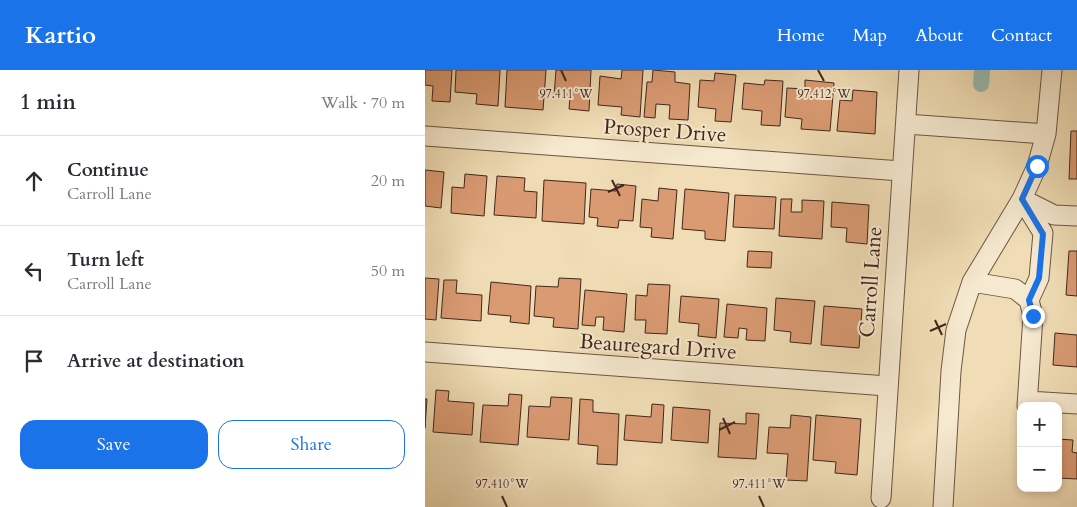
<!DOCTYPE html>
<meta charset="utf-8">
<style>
:root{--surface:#fff;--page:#f2f2f3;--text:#2b2b33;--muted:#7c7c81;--line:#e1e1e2;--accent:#1a73e8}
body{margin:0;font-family:Cardo,serif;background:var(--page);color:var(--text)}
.controls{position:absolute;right:15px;bottom:15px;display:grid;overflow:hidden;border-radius:10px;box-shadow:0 2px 8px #0003}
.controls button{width:45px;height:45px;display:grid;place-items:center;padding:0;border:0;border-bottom:1px solid var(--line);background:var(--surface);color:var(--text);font:25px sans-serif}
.stop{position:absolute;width:15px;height:15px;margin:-11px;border:4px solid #1a73e8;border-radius:50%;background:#fff}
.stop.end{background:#1a73e8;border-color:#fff;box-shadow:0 1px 5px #0008}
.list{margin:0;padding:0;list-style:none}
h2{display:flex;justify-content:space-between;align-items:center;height:65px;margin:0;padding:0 20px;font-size:21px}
h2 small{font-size:16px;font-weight:400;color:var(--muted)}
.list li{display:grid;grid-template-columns:32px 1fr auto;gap:15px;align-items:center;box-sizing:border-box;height:90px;padding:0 20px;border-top:1px solid var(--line)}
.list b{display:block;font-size:19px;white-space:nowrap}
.list p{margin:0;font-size:16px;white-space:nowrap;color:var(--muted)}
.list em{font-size:16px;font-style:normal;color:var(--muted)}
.actions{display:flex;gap:10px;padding:15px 20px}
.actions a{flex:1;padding:11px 0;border:1px solid var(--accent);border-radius:15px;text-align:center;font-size:18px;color:var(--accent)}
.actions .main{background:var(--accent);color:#fff}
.icon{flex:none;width:28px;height:28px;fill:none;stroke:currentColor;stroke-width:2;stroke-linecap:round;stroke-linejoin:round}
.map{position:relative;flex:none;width:652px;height:437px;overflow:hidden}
header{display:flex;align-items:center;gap:30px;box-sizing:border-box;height:70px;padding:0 25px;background:var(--accent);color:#fff}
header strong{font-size:24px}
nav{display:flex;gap:28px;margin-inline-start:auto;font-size:18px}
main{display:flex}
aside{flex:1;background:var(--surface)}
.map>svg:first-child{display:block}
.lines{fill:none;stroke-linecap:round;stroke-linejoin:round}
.canal{stroke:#9abbb0;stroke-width:16}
.building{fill:#da9b73;stroke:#43261b}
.minor-casing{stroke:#6e5442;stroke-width:21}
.minor{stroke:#f5e9cf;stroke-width:19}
.route{stroke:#1a73e8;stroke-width:6}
.ticks{fill:none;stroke:#43261b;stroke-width:2}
.labels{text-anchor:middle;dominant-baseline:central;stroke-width:4;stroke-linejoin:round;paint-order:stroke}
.street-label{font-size:21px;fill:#43261b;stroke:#f5e9cf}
.ticks-label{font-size:12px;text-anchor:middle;fill:#43261b;stroke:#f5e9cf;stroke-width:4;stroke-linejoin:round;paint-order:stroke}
</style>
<header>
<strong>Kartio</strong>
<nav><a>Home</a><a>Map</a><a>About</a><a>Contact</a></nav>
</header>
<main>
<aside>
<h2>1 min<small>Walk · 70 m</small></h2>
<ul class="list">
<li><svg class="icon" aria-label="ahead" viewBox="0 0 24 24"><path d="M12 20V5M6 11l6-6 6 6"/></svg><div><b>Continue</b><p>Carroll Lane</p></div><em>20 m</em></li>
<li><svg class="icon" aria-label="left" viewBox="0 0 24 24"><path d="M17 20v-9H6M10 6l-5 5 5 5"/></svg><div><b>Turn left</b><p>Carroll Lane</p></div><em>50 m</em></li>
<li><svg class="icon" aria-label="arrive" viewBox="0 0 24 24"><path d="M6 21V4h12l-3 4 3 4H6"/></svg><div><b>Arrive at destination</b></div></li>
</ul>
<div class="actions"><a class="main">Save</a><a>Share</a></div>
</aside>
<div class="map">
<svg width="652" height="437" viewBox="0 0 652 437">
<rect width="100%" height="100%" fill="#f0ddb5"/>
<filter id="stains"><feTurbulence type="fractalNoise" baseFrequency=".004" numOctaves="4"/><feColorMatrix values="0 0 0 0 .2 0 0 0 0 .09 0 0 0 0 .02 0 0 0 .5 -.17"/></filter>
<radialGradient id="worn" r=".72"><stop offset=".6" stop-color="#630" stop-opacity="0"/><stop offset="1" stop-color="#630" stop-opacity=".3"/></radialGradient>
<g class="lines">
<!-- canal -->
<path class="canal" d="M 556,14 L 557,0"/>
</g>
<!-- building -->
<path class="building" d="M 0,0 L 27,0 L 25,32 L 7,31 L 8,16 L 0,15 Z
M 31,0 L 75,0 L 73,36 L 51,34 L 52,24 L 30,22 Z
M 82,0 L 121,0 L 118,40 L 80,37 Z
M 131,0 L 166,0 L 164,41 L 144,39 L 145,27 L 129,26 Z
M 197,0 L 218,0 L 215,47 L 196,45 L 197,37 L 173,35 L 175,6 L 196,9 Z
M 228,0 L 250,2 L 250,12 L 265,14 L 263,50 L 244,49 L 245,35 L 231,34 L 230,48 L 219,47 L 222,12 L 227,12 Z
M 290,3 L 311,5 L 306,52 L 290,51 L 291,39 L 273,37 L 275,10 L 289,11 Z
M 340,10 L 358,11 L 355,56 L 336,55 L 337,41 L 317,39 L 319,13 L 339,15 Z
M 380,10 L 409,13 L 405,61 L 376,59 L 377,49 L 360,47 L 362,18 L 380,19 Z
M 428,20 L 452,22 L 450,64 L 412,61 L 415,30 L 427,31 Z
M 646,61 L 652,61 L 652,109 L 644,109 Z
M 0,100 L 19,102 L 16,138 L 0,136 Z
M 40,104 L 62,106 L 59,146 L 26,143 L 27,117 L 39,118 Z
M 72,106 L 100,108 L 99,121 L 112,122 L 111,148 L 69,145 Z
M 119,110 L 161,113 L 159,154 L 117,151 Z
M 192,114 L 211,116 L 208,151 L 194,150 L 193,158 L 172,156 L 173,148 L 164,147 L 166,119 L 191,121 Z
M 234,118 L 252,120 L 248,169 L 226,167 L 227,158 L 215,157 L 217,129 L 233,131 Z
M 260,119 L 304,123 L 300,171 L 280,169 L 280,161 L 257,159 Z
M 310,125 L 351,127 L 349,159 L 308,157 Z
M 356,129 L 367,129 L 366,142 L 377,142 L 377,130 L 399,131 L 397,169 L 354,166 Z
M 407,132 L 444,135 L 442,174 L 421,172 L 422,158 L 406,157 Z
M 323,181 L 347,182 L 346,198 L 322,197 Z
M 644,181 L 652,181 L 652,226 L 641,225 Z
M 0,208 L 14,209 L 11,250 L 0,249 Z
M 134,208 L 156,209 L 153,259 L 128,257 L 129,248 L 109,246 L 111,216 L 133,217 Z
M 19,210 L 32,210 L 31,223 L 57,225 L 56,251 L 16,248 Z
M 66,212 L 106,216 L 104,254 L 85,252 L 86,246 L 63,244 Z
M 223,214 L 245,215 L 242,264 L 220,263 L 221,250 L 210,250 L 211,225 L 222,226 Z
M 160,220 L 202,224 L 199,262 L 178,260 L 179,247 L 171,247 L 170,256 L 157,255 Z
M 256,226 L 294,229 L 291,268 L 273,266 L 274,254 L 254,252 Z
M 351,228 L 390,231 L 386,274 L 365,272 L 366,262 L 349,260 Z
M 302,234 L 342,238 L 340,271 L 321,270 L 322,259 L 314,258 L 313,268 L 299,267 Z
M 399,236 L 437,239 L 434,278 L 396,275 Z
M 630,263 L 652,265 L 652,297 L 628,295 Z
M 11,320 L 24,321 L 23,331 L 49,333 L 47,365 L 8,362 Z
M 84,324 L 97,325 L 93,375 L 55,372 L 58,335 L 83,336 Z
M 126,327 L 147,328 L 144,370 L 102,367 L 104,336 L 125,337 Z
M 0,329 L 2,329 L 0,358 Z
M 155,329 L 168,330 L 168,342 L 194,344 L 192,395 L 172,394 L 173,376 L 153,374 Z
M 227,334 L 239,335 L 237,373 L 199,370 L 201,345 L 226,347 Z
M 248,337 L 285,340 L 283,373 L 246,370 Z
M 321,343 L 334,344 L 331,389 L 293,387 L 295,353 L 321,354 Z
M 366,345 L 386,347 L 382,411 L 361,410 L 363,384 L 342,383 L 344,357 L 365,358 Z
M 391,345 L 436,349 L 432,405 L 410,403 L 411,392 L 388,390 Z
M 633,369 L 648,370 L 647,382 L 652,383 L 652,409 L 633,408 Z"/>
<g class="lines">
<!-- minor casing -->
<g class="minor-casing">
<path id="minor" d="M 481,54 L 621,64
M 0,66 L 476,101
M 597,129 L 618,163 L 614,208 L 604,230
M 597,129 L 629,145 L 652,146
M 547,212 L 590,219 L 604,230 L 608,246 L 602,336
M 0,282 L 462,316
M 603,331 L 652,334
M 456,428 L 484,0
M 518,437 L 526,301 L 531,260 L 547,212 L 597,129 L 612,96 L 621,64 L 627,0"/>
</g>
<!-- minor -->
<use href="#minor" class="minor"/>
</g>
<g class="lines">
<!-- route -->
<path class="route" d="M 608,246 L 604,230 L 614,208 L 618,164 L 597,129 L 612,96"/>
</g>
<!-- ticks -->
<path class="ticks" d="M 136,0 L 141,11M 393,0 L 399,11M 187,110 L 195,126M 183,122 L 199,115M 510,250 L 517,265M 505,261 L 521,254M 298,348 L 305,364M 294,360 L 310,352M 77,426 L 82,437M 334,426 L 339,437"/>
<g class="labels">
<!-- street labels -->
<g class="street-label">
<text transform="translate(240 61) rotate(4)">Prosper Drive</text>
<text transform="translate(446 212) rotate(-86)">Carroll Lane</text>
<text transform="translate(233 277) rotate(4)">Beauregard Drive</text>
</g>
</g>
<g class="ticks-label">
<text x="141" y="28">97.411°W</text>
<text x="399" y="28">97.412°W</text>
<text x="77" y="418">97.410°W</text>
<text x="334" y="418">97.411°W</text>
</g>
<rect width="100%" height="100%" filter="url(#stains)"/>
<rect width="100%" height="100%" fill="url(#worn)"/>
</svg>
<div class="controls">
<button>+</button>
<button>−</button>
</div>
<div class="stop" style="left:612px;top:96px"></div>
<div class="stop end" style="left:608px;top:246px"></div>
</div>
</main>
